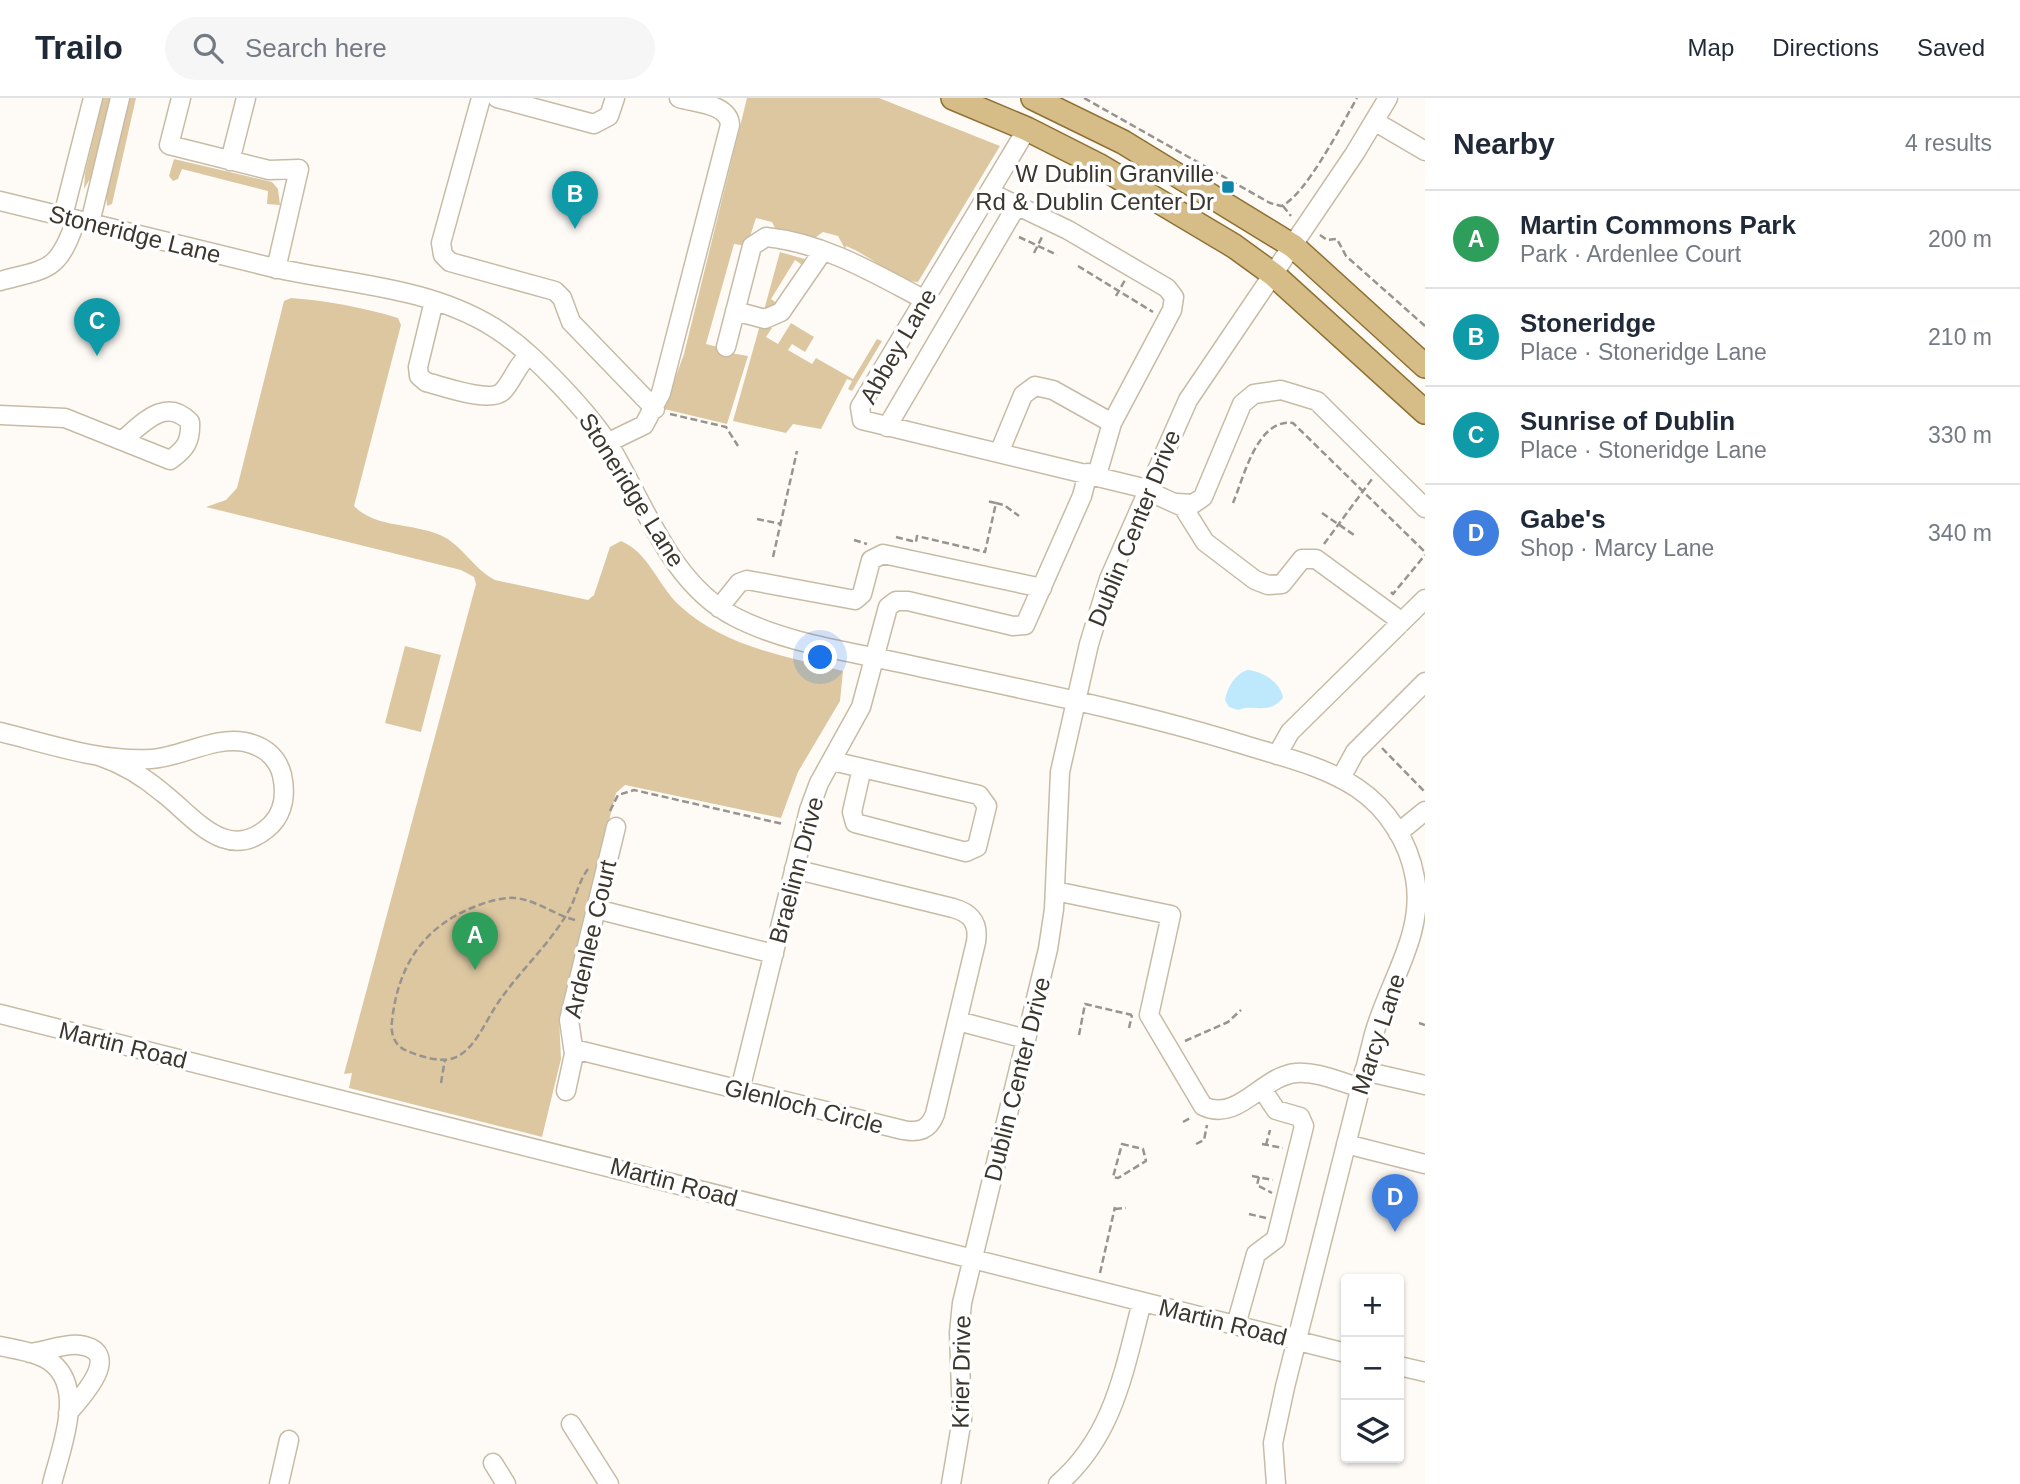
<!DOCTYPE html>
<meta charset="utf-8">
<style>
:root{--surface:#fff;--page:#f6f6f7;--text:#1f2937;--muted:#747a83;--line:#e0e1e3;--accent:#0f84a9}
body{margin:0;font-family:Helvetica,sans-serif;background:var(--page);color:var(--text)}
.controls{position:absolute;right:21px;bottom:21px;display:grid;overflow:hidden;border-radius:7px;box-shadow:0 2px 5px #0004}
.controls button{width:63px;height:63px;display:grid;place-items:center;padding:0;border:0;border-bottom:2px solid var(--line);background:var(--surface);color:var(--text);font:35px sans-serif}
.you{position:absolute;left:821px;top:560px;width:24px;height:24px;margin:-18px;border:5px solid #fff;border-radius:50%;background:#1a73e8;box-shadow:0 0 0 10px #1a73e833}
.badge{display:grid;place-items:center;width:46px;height:46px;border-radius:50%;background:var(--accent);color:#fff;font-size:23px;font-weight:700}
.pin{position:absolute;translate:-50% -58px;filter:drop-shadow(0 2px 4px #0008)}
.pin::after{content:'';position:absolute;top:37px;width:24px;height:21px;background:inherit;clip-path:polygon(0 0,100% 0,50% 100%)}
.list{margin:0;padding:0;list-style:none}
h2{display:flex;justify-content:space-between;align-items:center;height:91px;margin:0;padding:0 28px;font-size:30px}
h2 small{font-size:23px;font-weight:400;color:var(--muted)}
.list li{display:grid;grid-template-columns:46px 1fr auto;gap:21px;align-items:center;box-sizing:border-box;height:98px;padding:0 28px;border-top:2px solid var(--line)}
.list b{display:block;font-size:26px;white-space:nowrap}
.list p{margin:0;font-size:23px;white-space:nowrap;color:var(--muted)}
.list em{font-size:23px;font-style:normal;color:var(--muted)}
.icon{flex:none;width:38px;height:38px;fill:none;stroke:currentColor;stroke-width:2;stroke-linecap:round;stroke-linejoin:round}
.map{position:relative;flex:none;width:1425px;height:1386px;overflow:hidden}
header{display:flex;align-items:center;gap:42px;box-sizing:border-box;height:98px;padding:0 35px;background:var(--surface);border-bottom:2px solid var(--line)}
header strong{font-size:33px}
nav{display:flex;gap:38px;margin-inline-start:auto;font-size:24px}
.search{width:490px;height:63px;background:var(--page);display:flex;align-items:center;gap:18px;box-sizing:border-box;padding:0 24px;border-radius:38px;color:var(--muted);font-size:26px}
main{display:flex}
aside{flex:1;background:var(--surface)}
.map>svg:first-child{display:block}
.green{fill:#dcc7a1}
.water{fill:#bee9fd}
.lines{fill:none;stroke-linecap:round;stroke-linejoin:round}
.minor-casing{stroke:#c7bba5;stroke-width:21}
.major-casing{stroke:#8f7033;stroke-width:26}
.path{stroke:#98948d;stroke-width:2.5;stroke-dasharray:7 3.5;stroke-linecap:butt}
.minor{stroke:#fff;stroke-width:18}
.major{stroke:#d6bc86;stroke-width:23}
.poi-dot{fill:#0f84a9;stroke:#fff;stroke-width:2.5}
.labels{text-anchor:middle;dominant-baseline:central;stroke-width:7;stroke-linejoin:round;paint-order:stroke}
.poi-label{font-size:24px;fill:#3c372e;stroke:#fff;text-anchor:end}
.street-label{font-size:24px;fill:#3c372e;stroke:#fff}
</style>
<header>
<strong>Trailo</strong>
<div class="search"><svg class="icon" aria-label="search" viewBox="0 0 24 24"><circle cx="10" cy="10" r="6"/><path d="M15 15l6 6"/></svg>Search here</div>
<nav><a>Map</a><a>Directions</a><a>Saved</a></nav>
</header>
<main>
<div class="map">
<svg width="1425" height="1386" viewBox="0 0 1425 1386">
<rect width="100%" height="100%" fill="#fefbf7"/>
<!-- green -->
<path class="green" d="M 103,0 L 111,0 L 91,79 L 84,91 L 85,75 Z
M 130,0 L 136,0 L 112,106 L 107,108 L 106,96 Z
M 747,0 L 879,0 L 1000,48 L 918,184 C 897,183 868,156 846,148 L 845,151 L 838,138 L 823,134 L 812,142 L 776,132 L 772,124 L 756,120 L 747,148 L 734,146 L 706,246 L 718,249 L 719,253 L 748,258 L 727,326 L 664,311 L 684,256 Z
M 174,61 L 272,84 L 278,91 L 280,107 L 267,106 L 268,93 L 182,71 L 178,81 L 173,83 L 169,78 Z
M 780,154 L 808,162 L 805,169 L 795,162 L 771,201 L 779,207 L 764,212 Z
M 291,200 C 328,203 362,209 398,220 L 401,227 L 354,408 C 375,430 413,425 440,437 C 463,447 473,471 495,482 L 588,502 L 594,497 L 610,449 L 621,443 C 649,455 657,486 679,507 C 724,549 785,558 843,573 L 840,603 L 798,674 L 781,720 L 625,687 L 616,695 L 559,920 L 561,961 L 542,1039 L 349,990 L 352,975 L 344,976 L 476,486 L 474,479 L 461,472 L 206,409 L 226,402 L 237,390 L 284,203 Z
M 791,225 L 814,239 L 805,254 L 792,246 L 788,252 L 812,266 L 816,260 L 853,281 L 877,241 L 882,243 L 852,293 L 848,291 L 852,283 L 847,281 L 821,331 L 793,326 L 786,335 L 733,323 L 760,227 L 772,230 L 766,239 L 778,246 Z
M 405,548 L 441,557 L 421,634 L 385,625 Z"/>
<!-- water -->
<path class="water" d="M 1247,572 C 1262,573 1281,584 1283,600 C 1268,618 1254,605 1238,612 L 1229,609 L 1225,602 C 1227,590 1235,576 1247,572 Z"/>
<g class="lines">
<!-- minor casing -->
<g class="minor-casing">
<path id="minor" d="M 181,0 L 169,47 L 269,72 L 299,71 L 276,171
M 481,0 L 441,145 L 443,157 L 450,164 L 555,193 L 562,200 L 571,224 L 655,311
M 497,0 L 594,26 L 609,18 L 615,0
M 1374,23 L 1425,53
M 1027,31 L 860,309 L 862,322 L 1139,389 L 1183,409 L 1205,444 L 1255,482 L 1268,487 L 1282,486 L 1302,461 L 1316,461 L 1402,524
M 230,63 L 246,0
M 989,94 L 1068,132 L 1167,190 L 1174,199 L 1172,212 L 1112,325 L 1097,377
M 0,103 C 89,124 177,147 266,168 C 341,186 425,187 493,229 C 519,245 541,267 562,289 C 578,306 595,325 608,345 C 644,404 670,486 735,519 C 785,545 847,553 901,565 C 1014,590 1128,611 1238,645 C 1279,658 1322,667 1357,690 C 1387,710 1409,744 1415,780 C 1425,836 1389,883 1374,936 L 1285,1289 L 1273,1345 L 1276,1386
M 63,118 L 93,0
M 90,125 L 120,0
M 0,183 C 49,170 58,174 76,122
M 434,203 L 418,269 L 419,278 L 426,284 C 442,288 491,306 503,293 C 513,282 517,267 529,257
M 735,213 L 765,221 L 781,214 L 823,153
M 726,249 L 752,148 L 766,139 C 824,145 874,175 925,202
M 0,317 L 65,320 L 170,362 C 186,351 191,343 190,324 C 166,299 144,324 123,342
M 887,329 L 1017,107
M 607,345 L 644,327 L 661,295 L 730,27 C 729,6 696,5 679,0
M 999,355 L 1023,297 L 1035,288 L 1053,292 L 1112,325
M 1177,405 L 1193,406 L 1203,399 L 1242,306 L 1254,296 L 1281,292 L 1317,303 L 1425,410
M 719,510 L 739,485 L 747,482 L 855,502 L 862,496 L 871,462 L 883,456 L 1042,490
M 0,634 C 49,646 100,664 151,661 C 182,659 214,638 245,644 C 263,648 277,658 282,677 C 286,695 284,714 271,727 C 228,768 194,719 163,695 C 144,679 123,666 99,658
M 1277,657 L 1290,634 L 1425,501
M 832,663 L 979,697 L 987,708 L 977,749 L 966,754 L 855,725 L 852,714 L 862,670
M 1341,680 L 1355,654 L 1425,584
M 1398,735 L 1425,713
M 1055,793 L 1171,817 L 1149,917 L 1203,1008 C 1238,1025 1262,978 1296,975 C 1316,973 1340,984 1359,989
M 596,811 L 774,856
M 0,916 L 1346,1255
M 958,923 L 1026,941
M 574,951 L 903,1032 C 919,1035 929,1032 935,1016 L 976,844 C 979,825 971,815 953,810 L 794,771
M 1364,973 L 1425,987
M 740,992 L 809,712 L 819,685 L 861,609 L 888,509 L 896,503 L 908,503 L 1013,528 L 1025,527 L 1082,398 L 1088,375
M 566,993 L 574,956 L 569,922 L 616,729
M 1346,1046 L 1425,1066
M 1236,1227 L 1256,1156 L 1276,1141 L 1304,1028 L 1300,1019 L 1276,1012 L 1262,991
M 0,1248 C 17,1252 38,1254 52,1265 C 86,1292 60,1352 52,1386
M 30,1255 C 45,1254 64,1245 79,1247 C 126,1253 80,1301 68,1315
M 1399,1268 L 1425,1274
M 571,1326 L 609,1386
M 493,1365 L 506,1386
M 279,1386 L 289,1342
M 951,1386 L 962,1321 L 959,1235 L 962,1205 L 1048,851 L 1054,811 L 1060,674 L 1089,546 L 1109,481 L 1188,302 L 1355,55 L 1388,0
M 1058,1386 C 1114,1338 1124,1272 1142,1204"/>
</g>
<!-- major casing -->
<g class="major-casing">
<path id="major" d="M 953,0 L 1027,31 L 1098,67 L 1234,148 L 1274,177 L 1425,314
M 1033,0 L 1123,44 L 1293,148 L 1425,268"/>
</g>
<!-- path -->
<path class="path" d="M 1084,0 L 1270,105 L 1281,108 C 1305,99 1343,24 1357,0
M 1283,108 L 1291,118
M 1320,137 L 1327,142 L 1337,141 L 1346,158 L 1425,228
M 1019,139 L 1057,157
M 1034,155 L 1042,139
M 1078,168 L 1153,214
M 1116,198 L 1125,182
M 670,316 L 726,329 L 738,348
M 996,405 L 1004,407 L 1019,418
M 1233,405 C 1244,379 1257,320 1293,325 L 1425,454
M 1322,415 L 1354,437
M 757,421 L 781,426
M 896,439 L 916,444 L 917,438 L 985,454 L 996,405 L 987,403
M 854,442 L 867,446
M 1324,446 L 1372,381
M 773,459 L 797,353
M 1391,494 L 1393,496 L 1425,457
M 1382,650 L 1425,694
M 610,713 L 618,697 L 634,692 L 783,726
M 575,822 C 554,817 537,802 515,800 C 501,799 487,804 474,809 C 423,829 398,868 392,923 C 390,936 395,948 407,953 C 420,958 440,965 454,960 C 473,953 484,927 494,911 C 515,877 548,849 568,814 C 576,801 578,784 588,771
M 1419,925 L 1425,927
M 1129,930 L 1132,917
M 1079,937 L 1085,906 L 1132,917
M 1185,943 L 1228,924 L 1241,912
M 441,985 L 445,961
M 1183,1024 L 1192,1019
M 1122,1046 L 1143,1051 L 1146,1063 L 1118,1080 L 1113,1079 Z
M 1196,1046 L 1204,1042 L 1207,1027
M 1262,1046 L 1283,1050
M 1266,1047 L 1270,1032
M 1252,1078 L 1273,1082
M 1259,1079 L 1257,1087 L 1272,1095
M 1115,1111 L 1126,1110
M 1249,1116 L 1266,1120
M 1100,1175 L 1115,1109"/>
<!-- minor -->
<use href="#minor" class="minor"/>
<!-- major -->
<use href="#major" class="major"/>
</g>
<!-- markers -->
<rect class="poi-dot" x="1221" y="82" width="14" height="14" rx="3.5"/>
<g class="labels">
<!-- poi labels -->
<g class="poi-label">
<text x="1214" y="75">W Dublin Granville<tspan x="1214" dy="28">Rd &amp; Dublin Center Dr</tspan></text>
</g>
<!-- street labels -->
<g class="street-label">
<text transform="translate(135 136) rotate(14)">Stoneridge Lane</text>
<text transform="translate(898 248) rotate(-60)">Abbey Lane</text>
<text transform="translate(632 392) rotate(58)">Stoneridge Lane</text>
<text transform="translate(1134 430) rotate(-68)">Dublin Center Drive</text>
<text transform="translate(796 772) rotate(-75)">Braelinn Drive</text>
<text transform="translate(590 841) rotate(-77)">Ardenlee Court</text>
<text transform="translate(1378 936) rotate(-72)">Marcy Lane</text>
<text transform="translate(123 947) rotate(14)">Martin Road</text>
<text transform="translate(1017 981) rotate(-76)">Dublin Center Drive</text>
<text transform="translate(804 1008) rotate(14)">Glenloch Circle</text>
<text transform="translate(674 1084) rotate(15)">Martin Road</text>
<text transform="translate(1223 1224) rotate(14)">Martin Road</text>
<text transform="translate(961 1274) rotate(-89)">Krier Drive</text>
</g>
</g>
</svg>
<div class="controls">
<button>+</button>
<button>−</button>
<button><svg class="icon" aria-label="layers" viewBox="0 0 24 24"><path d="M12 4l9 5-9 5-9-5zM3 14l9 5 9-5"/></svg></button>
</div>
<div class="you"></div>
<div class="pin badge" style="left:475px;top:872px;background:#2e9e5b">A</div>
<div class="pin badge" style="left:575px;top:131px;background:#0f9aa8">B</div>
<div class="pin badge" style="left:97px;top:258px;background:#0f9aa8">C</div>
<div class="pin badge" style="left:1395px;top:1134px;background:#3f7fe0">D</div>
</div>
<aside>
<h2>Nearby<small>4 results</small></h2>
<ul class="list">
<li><span class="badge" style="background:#2e9e5b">A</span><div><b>Martin Commons Park</b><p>Park · Ardenlee Court</p></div><em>200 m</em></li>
<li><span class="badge" style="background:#0f9aa8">B</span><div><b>Stoneridge</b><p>Place · Stoneridge Lane</p></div><em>210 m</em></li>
<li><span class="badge" style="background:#0f9aa8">C</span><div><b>Sunrise of Dublin</b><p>Place · Stoneridge Lane</p></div><em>330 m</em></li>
<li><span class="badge" style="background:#3f7fe0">D</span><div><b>Gabe's</b><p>Shop · Marcy Lane</p></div><em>340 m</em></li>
</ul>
</aside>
</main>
